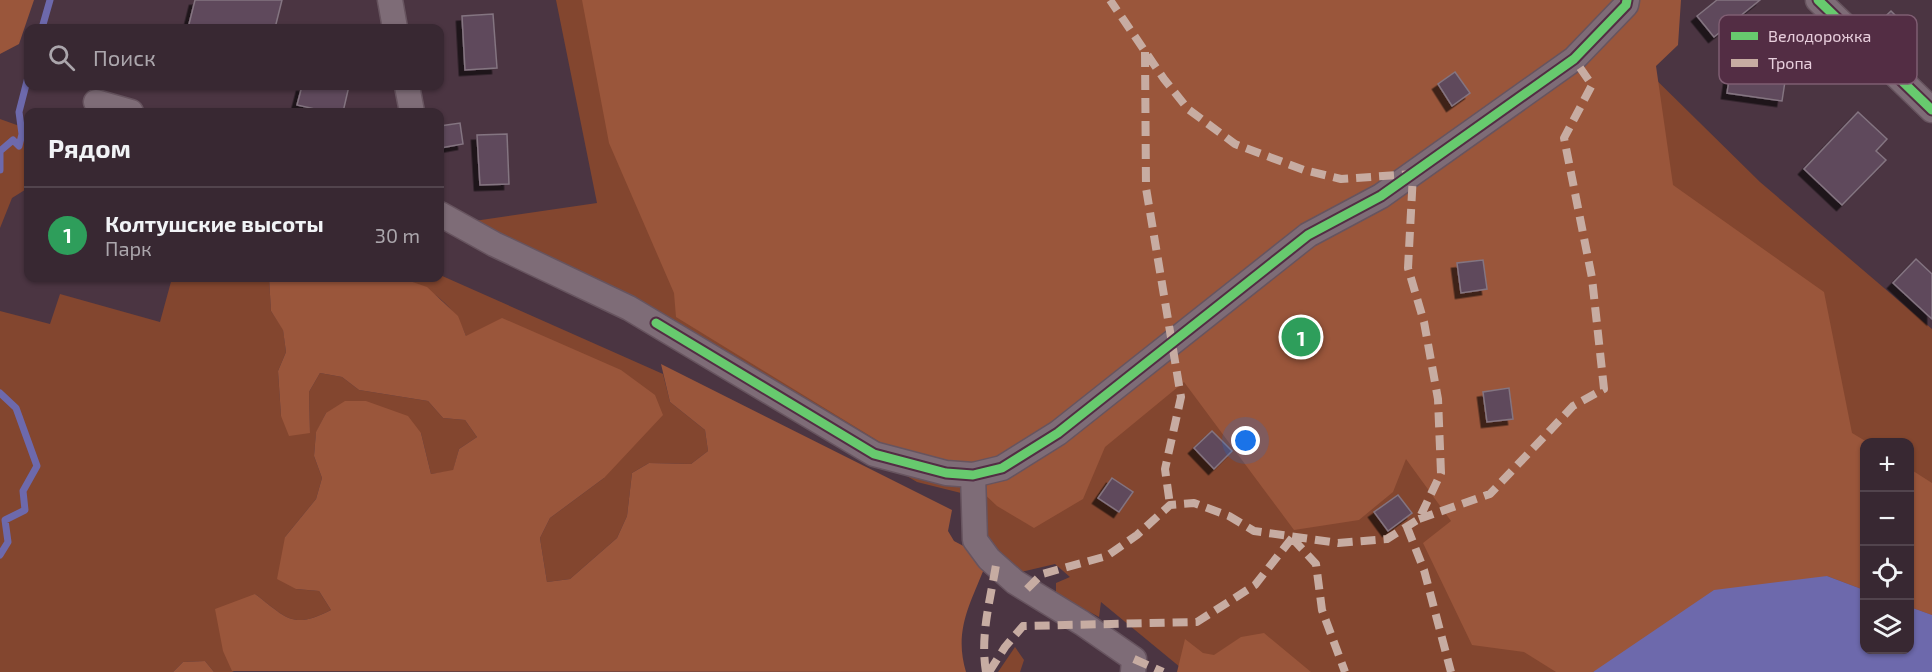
<!DOCTYPE html>
<html lang="ru">
<meta charset="utf-8">
<style>
:root{--surface:#382832;--page:#43343e;--text:#f1f3f6;--muted:#aba6ac;--line:#52444d;--accent:#1a73e8}
body{margin:0;font-family:"Exo 2",sans-serif;background:var(--page);color:var(--text)}
.controls{position:absolute;right:18px;bottom:18px;display:grid;overflow:hidden;border-radius:12px;box-shadow:0 2px 4px #0004}
.controls button{width:54px;height:54px;display:grid;place-items:center;padding:0;border:0;border-bottom:2px solid var(--line);background:var(--surface);color:var(--text);font:30px sans-serif}
.you{position:absolute;left:1246px;top:441px;width:21px;height:21px;margin:-15px;border:4px solid #fff;border-radius:50%;background:#1a73e8;box-shadow:0 0 0 9px #1a73e833}
.badge{display:grid;place-items:center;width:39px;height:39px;border-radius:50%;background:var(--accent);color:#fff;font-size:20px;font-weight:700}
.pin{position:absolute;translate:-50% -50%;border:3px solid #fff;box-shadow:0 2px 6px #0006}
.list{margin:0;padding:0;list-style:none}
h2{display:flex;justify-content:space-between;align-items:center;height:78px;margin:0;padding:0 24px;font-size:26px}
h2 small{font-size:20px;font-weight:400;color:var(--muted)}
.list li{display:grid;grid-template-columns:39px 1fr auto;gap:18px;align-items:center;box-sizing:border-box;height:96px;padding:0 24px;border-top:2px solid var(--line)}
.list b{display:block;font-size:22px;white-space:nowrap}
.list p{margin:0;font-size:20px;white-space:nowrap;color:var(--muted)}
.list em{font-size:20px;font-style:normal;color:var(--muted)}
.icon{flex:none;width:33px;height:33px;fill:none;stroke:currentColor;stroke-width:2;stroke-linecap:round;stroke-linejoin:round}
.map{position:relative;flex:none;width:1932px;height:672px;overflow:hidden}
.search{position:absolute;background:var(--surface);box-shadow:0 2px 4px #0004;left:24px;top:24px;width:420px;height:66px;display:flex;align-items:center;gap:15px;box-sizing:border-box;padding:0 21px;border-radius:12px;color:var(--muted);font-size:22px}
.panel{position:absolute;background:var(--surface);box-shadow:0 2px 4px #0004;left:24px;top:108px;width:420px;height:174px;border-radius:12px}
.map>svg:first-child{display:block}
.green{fill:#83462f;fill-rule:evenodd}
.forest{fill:#9a563b}
.water{fill:#6d69ac}
.lines{fill:none;stroke-linecap:round;stroke-linejoin:round}
.stream{stroke:#6d69ac;stroke-width:7}
.building{fill:#5e4a5b;stroke:#847481;stroke-width:1.5;filter:url(#shadow)}
.minor-casing{stroke:#67545f;stroke-width:27}
.minor{stroke:#7e6c77;stroke-width:24}
.quiet{stroke:#c7aca2;stroke-width:8;stroke-dasharray:15 8;stroke-linecap:butt}
.cycleway-casing{stroke:#532d44;stroke-width:13}
.cycleway{stroke:#67ca6e;stroke-width:9}
.key{fill:#532d44;stroke:#7f5d72;stroke-width:1.5}
.key-label{font-size:16px;fill:#e7cedc}
</style>
<div class="map">
<svg width="1932" height="672" viewBox="0 0 1932 672">
<defs>
<filter id="shadow"><feDropShadow dx="-5.5" dy="5.5" stdDeviation="0" flood-color="#0009"/></filter>
</defs>
<rect width="100%" height="100%" fill="#4b3542"/>
<!-- green -->
<path class="green" d="M 556,0 L 1451,0 L 1637,61 L 1760,182 L 1932,329 L 1932,672 L 1186,672 L 1101,602 L 1099,617 L 1056,594 L 1056,583 L 1070,577 L 1055,564 L 1021,572 L 983,539 L 973,496 L 917,482 L 686,345 L 447,225 L 597,203 ZM 1864,442 L 1910,442 L 1910,650 L 1864,650 Z
M 0,119 L 28,129 L 28,188 L 12,198 L 0,228 Z
M 440,275 L 663,374 L 670,402 L 705,430 L 708,451 L 691,464 L 649,463 L 632,473 L 627,516 L 617,538 L 570,579 L 547,582 L 540,538 L 550,518 L 604,478 L 466,336 C 454,304 432,289 401,278 L 440,278 Z
M 172,278 L 269,278 L 271,311 L 283,329 L 286,352 L 278,371 L 281,416 L 310,433 L 309,392 L 320,373 L 342,377 L 359,390 L 428,401 L 443,418 L 465,420 L 477,437 L 459,449 L 453,471 L 431,474 L 421,433 L 326,413 L 316,433 L 314,456 L 322,478 L 316,499 L 285,537 L 296,589 L 319,591 L 331,610 C 292,630 287,618 255,594 L 232,671 L 234,672 L 214,672 L 205,661 L 183,662 L 173,672 L 0,672 L 0,311 L 50,324 L 60,294 L 160,322 Z
M 1015,647 L 1024,660 L 1020,672 L 998,672 Z"/>
<!-- forest -->
<path class="forest" d="M 0,0 L 34,0 L 19,44 L 0,54 Z
M 582,0 L 1681,0 L 1678,45 L 1656,66 L 1673,185 L 1824,292 L 1852,433 L 1867,442 L 1864,442 L 1864,590 L 1827,576 L 1593,672 L 1556,672 L 1524,652 L 1472,645 L 1423,543 L 1451,521 L 1406,459 L 1393,492 L 1359,520 L 1294,530 L 1184,382 L 1105,447 L 1083,499 L 1034,528 L 997,506 L 959,470 L 885,445 L 676,317 L 674,293 L 609,143 Z
M 269,278 L 401,278 L 427,287 L 458,316 L 466,336 L 502,318 L 621,370 L 655,395 L 663,415 L 604,478 L 550,518 L 540,538 L 547,582 L 570,579 L 617,538 L 627,516 L 632,473 L 649,463 L 691,464 L 708,451 L 705,430 L 670,402 L 661,364 L 952,510 L 948,531 L 954,541 L 973,551 L 984,569 C 969,606 954,632 966,672 L 232,671 L 223,651 L 215,609 L 255,594 C 287,618 292,630 331,610 L 319,591 L 296,589 L 277,579 L 285,537 L 316,499 L 322,478 L 314,456 L 316,432 L 326,413 L 345,401 L 366,401 L 408,416 L 421,433 L 431,474 L 453,470 L 459,449 L 477,437 L 465,420 L 443,418 L 428,401 L 359,390 L 342,377 L 320,373 L 309,392 L 310,433 L 289,436 L 281,416 L 278,371 L 286,352 L 283,330 L 271,311 Z
M 1910,469 L 1932,483 L 1932,615 L 1910,607 Z
M 1264,633 L 1311,672 L 1177,672 L 1185,639 L 1203,653 L 1214,655 L 1241,637 Z
M 205,661 L 214,672 L 173,672 L 183,662 Z"/>
<!-- water -->
<path class="water" d="M 1827,576 L 1864,590 L 1864,650 L 1910,650 L 1910,607 L 1932,615 L 1932,672 L 1593,672 L 1714,590 Z"/>
<g class="lines">
<!-- stream -->
<path class="stream" d="M 42,28 L 50,0
M 0,151 L 13,140 L 19,146 L 22,134 L 19,112 L 28,77
M 0,151 L 0,170
M 0,393 L 16,408 L 37,466 L 23,491 L 25,510 L 5,520 L 8,542 L 0,555"/>
</g>
<!-- building -->
<path class="building" d="M 195,0 L 282,0 L 275,28 L 188,28 Z
M 1717,0 L 1760,0 L 1714,37 L 1697,16 Z
M 1891,11 L 1909,29 L 1892,45 L 1874,27 Z
M 493,14 L 497,68 L 465,70 L 462,16 Z
M 1735,41 L 1790,49 L 1782,101 L 1727,93 Z
M 1455,72 L 1470,93 L 1452,106 L 1438,84 Z
M 302,86 L 349,86 L 343,112 L 328,112 L 297,105 Z
M 1858,112 L 1887,139 L 1876,151 L 1886,160 L 1842,205 L 1804,169 Z
M 460,123 L 463,144 L 440,148 L 440,126 Z
M 507,134 L 509,184 L 480,185 L 477,135 Z
M 1916,259 L 1932,274 L 1932,319 L 1893,283 Z
M 1483,260 L 1487,289 L 1461,293 L 1457,263 Z
M 1509,388 L 1513,419 L 1487,422 L 1483,392 Z
M 1212,431 L 1232,451 L 1214,469 L 1194,448 Z
M 1112,478 L 1133,492 L 1119,512 L 1098,498 Z
M 1398,495 L 1412,513 L 1388,531 L 1374,512 Z"/>
<g class="lines">
<!-- minor casing -->
<g class="minor-casing">
<path id="minor" d="M 390,0 L 395,28
M 1818,0 L 1932,110
M 407,86 L 412,112
M 96,102 L 131,112
M 440,214 L 494,244 L 629,308 L 874,454 L 946,473 L 973,475 L 1002,468 L 1058,433 L 1308,235 L 1381,196 L 1574,59 L 1626,5 L 1627,0
M 973,475 L 975,540 L 989,559 L 1015,582 L 1082,623 L 1134,659 L 1133,672"/>
</g>
<!-- minor -->
<use href="#minor" class="minor"/>
<!-- quiet -->
<path class="quiet" d="M 1145,52 L 1146,188 L 1181,397 L 1165,469 L 1170,505
M 1419,519 L 1490,494 L 1573,406 L 1604,389 L 1592,278 L 1564,138 L 1592,85 L 1574,59
M 1407,527 L 1424,570 L 1451,672
M 1292,538 L 1316,564 L 1322,610 L 1345,672
M 1027,589 L 1042,574 L 1107,556 L 1137,535 L 1170,505 L 1194,503 L 1229,516 L 1254,531 L 1338,543 L 1387,539 L 1419,519 L 1441,473 L 1438,399 L 1424,322 L 1408,268 L 1413,174 L 1341,179 L 1304,170 L 1235,144 L 1188,109 L 1164,79 L 1110,0
M 1134,659 L 1163,672
M 986,672 C 980,636 990,601 996,565
M 989,672 L 1005,647 L 1023,626 L 1197,622 L 1255,585 L 1292,538"/>
<!-- cycleway casing -->
<g class="cycleway-casing">
<path id="cycleway" d="M 1818,0 L 1932,110
M 656,323 L 874,454 L 946,473 L 973,475 L 1002,468 L 1058,433 L 1308,235 L 1381,196 L 1574,59 L 1626,5 L 1627,0"/>
</g>
<!-- cycleway -->
<use href="#cycleway" class="cycleway"/>
</g>
<!-- legend -->
<rect x="1719" y="15" width="198" height="69" rx="9" class="key"/>
<rect x="1731" y="32" width="27" height="8" fill="#67ca6e"/>
<rect x="1731" y="59" width="27" height="8" fill="#c7aca2"/>
<g class="key-label">
<text x="1768" y="42">Велодорожка</text>
<text x="1768" y="69">Тропа</text>
</g>
</svg>
<div class="controls">
<button>+</button>
<button>−</button>
<button><svg class="icon" aria-label="locate" viewBox="0 0 24 24"><circle cx="12" cy="12" r="6"/><path d="M12 2v4M12 18v4M2 12h4M18 12h4"/></svg></button>
<button><svg class="icon" aria-label="layers" viewBox="0 0 24 24"><path d="M12 4l9 5-9 5-9-5zM3 14l9 5 9-5"/></svg></button>
</div>
<div class="you"></div>
<div class="pin badge" style="left:1301px;top:337px;background:#2e9e5b">1</div>
<div class="search"><svg class="icon" aria-label="search" viewBox="0 0 24 24"><circle cx="10" cy="10" r="6"/><path d="M15 15l6 6"/></svg>Поиск</div>
<section class="panel">
<h2>Рядом<small></small></h2>
<ul class="list">
<li><span class="badge" style="background:#2e9e5b">1</span><div><b>Колтушские высоты</b><p>Парк</p></div><em>30 m</em></li>
</ul>
</section>
</div>
